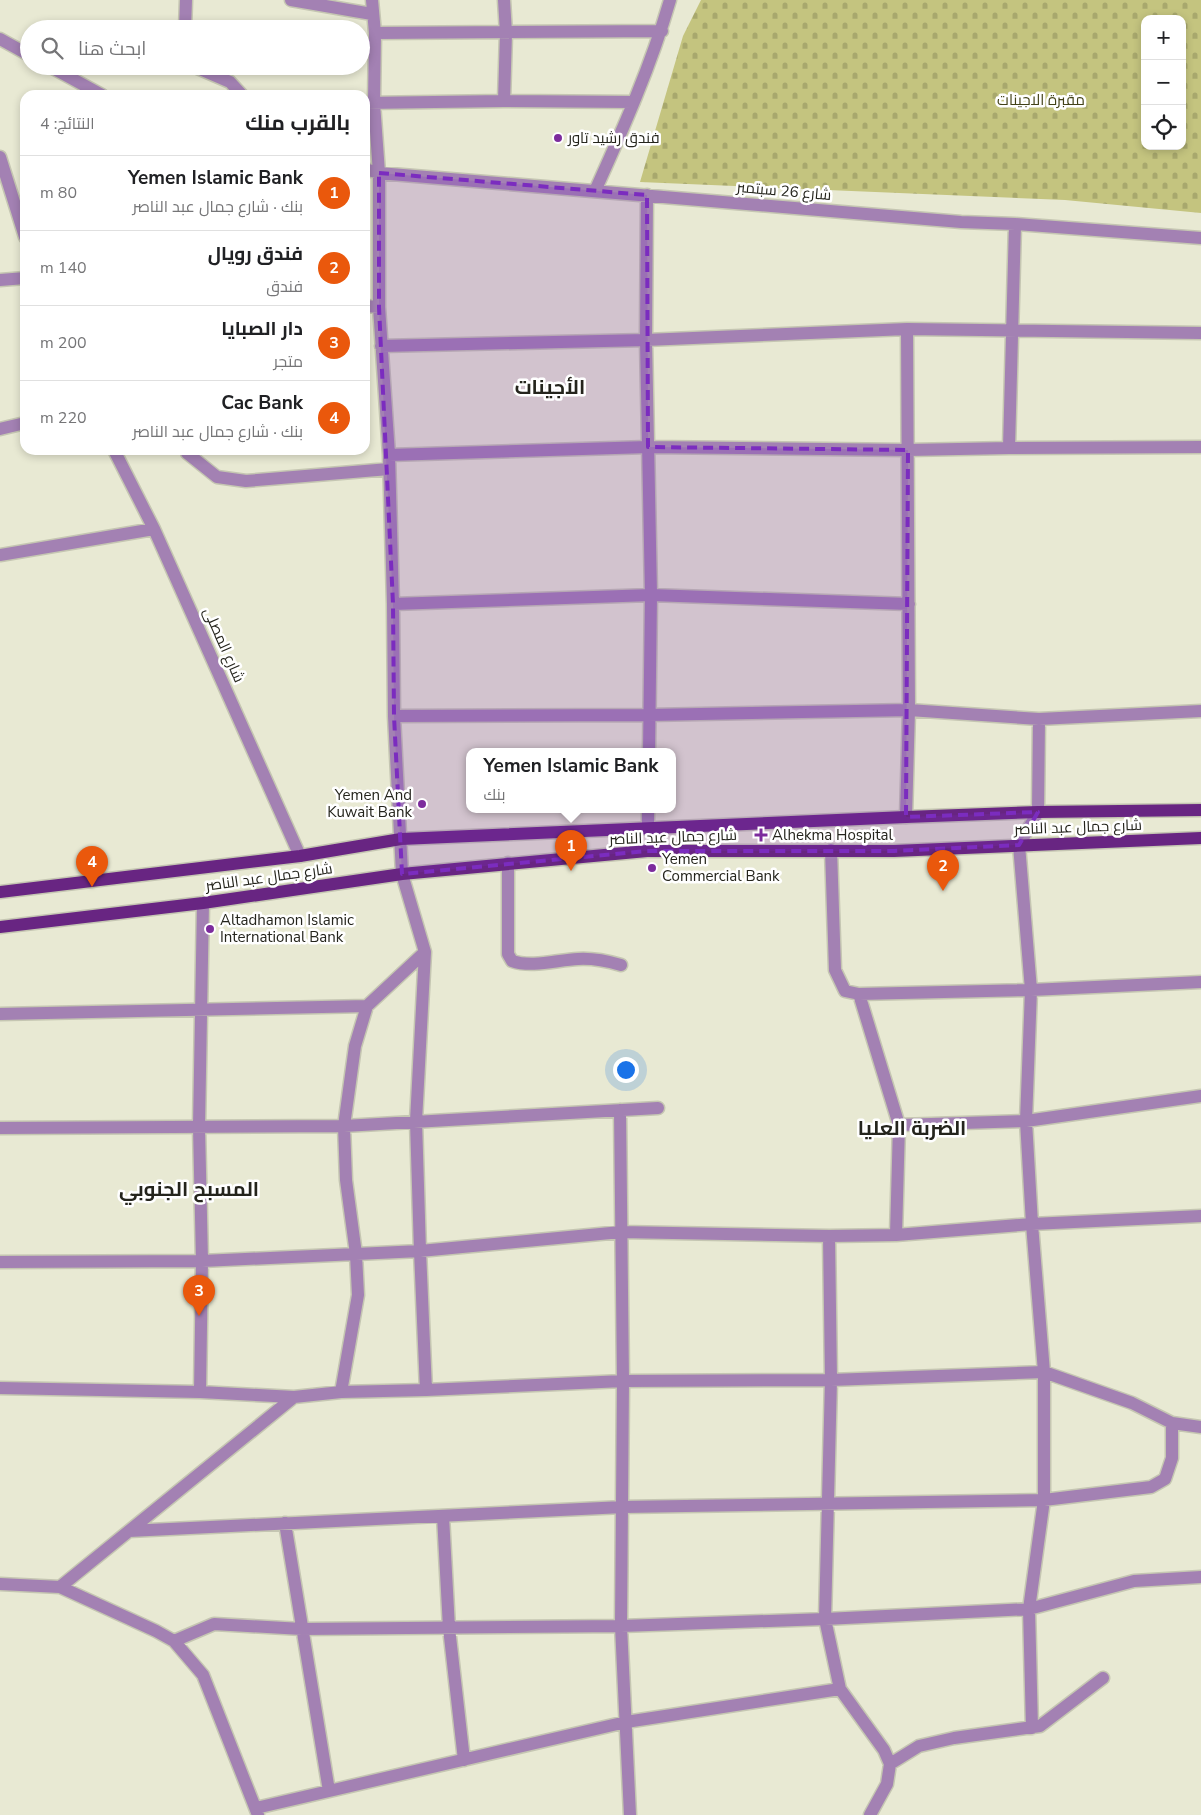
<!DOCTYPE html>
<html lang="ar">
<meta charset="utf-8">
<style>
:root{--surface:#fff;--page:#f2f2f2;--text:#202124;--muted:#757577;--line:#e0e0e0;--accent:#ea580c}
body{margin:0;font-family:"Nunito Sans",Cairo,sans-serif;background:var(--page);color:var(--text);direction:rtl}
.controls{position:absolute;right:15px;top:15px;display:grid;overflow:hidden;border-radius:10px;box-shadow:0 2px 8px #0003}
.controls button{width:45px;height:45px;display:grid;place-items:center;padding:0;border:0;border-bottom:1px solid var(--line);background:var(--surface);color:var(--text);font:25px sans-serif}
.you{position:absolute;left:625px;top:1069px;width:18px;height:18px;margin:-12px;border:4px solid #fff;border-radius:50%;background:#1a73e8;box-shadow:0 0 0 8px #1a73e833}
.badge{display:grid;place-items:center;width:32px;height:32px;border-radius:50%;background:var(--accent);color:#fff;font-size:16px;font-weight:700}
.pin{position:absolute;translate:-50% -41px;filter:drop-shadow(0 1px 2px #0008)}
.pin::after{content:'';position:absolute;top:26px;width:18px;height:15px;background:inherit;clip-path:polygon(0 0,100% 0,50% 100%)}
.popup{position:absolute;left:466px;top:748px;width:210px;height:65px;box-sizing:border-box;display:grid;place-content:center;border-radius:10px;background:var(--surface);filter:drop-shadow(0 1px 4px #0005);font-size:16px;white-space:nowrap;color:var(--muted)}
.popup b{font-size:19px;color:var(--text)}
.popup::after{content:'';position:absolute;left:50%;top:100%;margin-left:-10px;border:10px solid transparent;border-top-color:var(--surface)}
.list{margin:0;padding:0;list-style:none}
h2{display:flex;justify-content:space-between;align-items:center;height:65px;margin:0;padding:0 20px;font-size:21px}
h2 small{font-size:16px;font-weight:400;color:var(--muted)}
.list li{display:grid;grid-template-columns:32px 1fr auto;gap:15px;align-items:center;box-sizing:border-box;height:75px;padding:0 20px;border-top:1px solid var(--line)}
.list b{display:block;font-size:19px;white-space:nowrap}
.list p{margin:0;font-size:16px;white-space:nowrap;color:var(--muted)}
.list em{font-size:16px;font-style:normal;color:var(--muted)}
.icon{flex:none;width:28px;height:28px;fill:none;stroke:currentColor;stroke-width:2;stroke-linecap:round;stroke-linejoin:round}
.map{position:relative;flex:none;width:1201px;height:1815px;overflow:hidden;direction:ltr}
.search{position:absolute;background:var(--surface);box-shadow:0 2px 8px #0003;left:20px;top:20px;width:350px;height:55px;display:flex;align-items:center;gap:12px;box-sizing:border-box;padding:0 18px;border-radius:28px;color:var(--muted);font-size:19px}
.panel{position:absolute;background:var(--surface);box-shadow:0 2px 8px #0003;left:20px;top:90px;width:350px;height:365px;border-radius:15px;direction:rtl}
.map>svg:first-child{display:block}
.cemetery{fill:url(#cemetery-stones);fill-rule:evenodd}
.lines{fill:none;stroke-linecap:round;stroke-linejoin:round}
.minor-casing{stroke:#c5c6b2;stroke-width:15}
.primary-casing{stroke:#c5c6b2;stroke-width:15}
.minor{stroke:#a381b3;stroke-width:12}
.primary{stroke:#682582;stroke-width:12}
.marked{fill:#7b2cbf;fill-opacity:0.2;stroke:#7b2cbf;stroke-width:4;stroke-dasharray:10 6;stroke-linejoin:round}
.poi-dot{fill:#7d2c9d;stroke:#fff;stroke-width:2}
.labels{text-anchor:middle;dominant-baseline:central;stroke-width:5;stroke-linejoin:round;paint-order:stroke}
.park-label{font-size:15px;fill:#424117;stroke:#fff}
.poi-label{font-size:15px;fill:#24241c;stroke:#fff;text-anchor:start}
.street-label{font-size:15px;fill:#24241c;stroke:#fff}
.district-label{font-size:20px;font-weight:bold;fill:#24241c;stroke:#fff}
</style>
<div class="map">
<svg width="1201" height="1815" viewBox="0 0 1201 1815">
<defs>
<pattern id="cemetery-stones" width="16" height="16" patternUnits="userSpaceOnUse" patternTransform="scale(1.25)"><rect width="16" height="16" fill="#c4c47f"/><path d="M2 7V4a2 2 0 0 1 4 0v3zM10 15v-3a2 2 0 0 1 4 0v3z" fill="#a8a86d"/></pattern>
</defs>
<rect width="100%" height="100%" fill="#e8e9d3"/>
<!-- cemetery -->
<path class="cemetery" d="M 701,0 L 1201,0 L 1201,213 L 1065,200 L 640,182 L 683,36 ZM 1145,19 L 1182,19 L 1182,146 L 1145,146 Z"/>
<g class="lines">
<!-- minor casing -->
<g class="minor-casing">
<path id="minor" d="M 291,0 L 372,14
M 372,0 L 375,33 L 374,103 L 379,173 L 379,307 L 389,455 L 393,604 L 394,716 L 402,874 L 425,952 L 416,1121 L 420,1251 L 426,1390
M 504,0 L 506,33 L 504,101
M 185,29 L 186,0
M 375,33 L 662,31
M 0,39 L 29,55
M 49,66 L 102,95
M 193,66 L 230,82 L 242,95
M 365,103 L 504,101 L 634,102
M 0,157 L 25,237
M 365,169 L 379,173 L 961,222 L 1015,224 L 1201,238
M 595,191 C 623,129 651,66 670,0
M 647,195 L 646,340 L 651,595 L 649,752
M 0,280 L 25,278
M 365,306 L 379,307
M 381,346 L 646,340 L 907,329 L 1201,333
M 0,429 L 25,423
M 1009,448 L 1015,224
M 114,450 L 154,529 L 300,856
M 187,453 L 217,477 L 246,481 L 389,469
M 389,455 L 648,447 L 908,450 L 1009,448 L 1201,447
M 0,555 L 154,529
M 393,604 L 651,595 L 909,604
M 394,716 L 649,715 L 909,710 L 1039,719 L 1201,711
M 906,817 L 909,710 L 907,329
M 648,828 L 648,810
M 831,850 L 835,970 L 845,991 L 859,994 L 1031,990 L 1201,982
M 508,863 L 508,954 L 512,961 C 532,968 557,960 578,959 C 593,958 607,961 621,965
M 859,994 L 899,1125 L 896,1235
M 0,1014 L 367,1006
M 620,1110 L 623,1381 L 621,1626 L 630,1815
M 899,1125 L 1026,1121 L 1201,1096
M 0,1128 L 344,1126 L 658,1108
M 829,1236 L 831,1380 L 825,1619 L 840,1689 L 884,1750 L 890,1764 L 887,1784 L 870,1815
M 0,1262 L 202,1261 L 356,1254 L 420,1251 L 621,1232 L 829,1236 L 896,1235 L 1032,1224 L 1201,1216
M 0,1388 L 200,1392 L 294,1397
M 200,1392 L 202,1261 L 199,1127 L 203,903
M 341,1392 L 358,1295 L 356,1254 L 346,1180 L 344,1126 L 355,1046 L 367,1006 L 425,952
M 443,1516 L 449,1628 L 464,1760
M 285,1523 L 329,1791
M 129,1531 L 623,1507 L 1044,1500 L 1151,1487 L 1165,1479 L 1172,1458 L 1172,1423
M 0,1584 L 60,1587 L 156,1631 L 174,1641 L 203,1675 L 258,1815
M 60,1587 L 294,1397 L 341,1392 L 426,1390 L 623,1381 L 831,1380 L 1044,1372 L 1132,1403 L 1172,1423 L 1201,1427
M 174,1641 L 214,1624 L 302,1629 L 621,1626 L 825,1619 L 1029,1609 L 1134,1581 L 1201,1577
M 1032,1728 L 1029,1609 L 1044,1500 L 1044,1372 L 1032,1224 L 1026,1121 L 1031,990 L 1019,845 L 1038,812 L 1039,719
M 890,1764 L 919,1746 L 954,1738 L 1040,1726 L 1103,1678
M 256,1808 L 626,1722 L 840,1689"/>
</g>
<!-- primary casing -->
<g class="primary-casing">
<path id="primary" d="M 0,892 L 300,856 L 401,839 L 906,817 L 1038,812 L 1201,810
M 0,927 L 203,903 L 402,874 L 647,851 L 894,851 L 1201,838"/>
</g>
<!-- minor -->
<use href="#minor" class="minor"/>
<!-- primary -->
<use href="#primary" class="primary"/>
</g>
<!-- marked area -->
<path class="marked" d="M 379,173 L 647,195 L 648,447 L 908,450 L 906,817 L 1038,812 L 1019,845 L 894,851 L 647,851 L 402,874 L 394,716 L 393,604 L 379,307 Z"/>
<!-- markers -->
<g class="poi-dot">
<circle cx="558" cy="138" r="5"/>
<circle cx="422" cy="804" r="5"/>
<path d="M758.5 827.5h5v5h5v5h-5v5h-5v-5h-5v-5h5z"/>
<circle cx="652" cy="868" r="5"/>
<circle cx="210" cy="929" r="5"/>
</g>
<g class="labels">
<!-- park labels -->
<g class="park-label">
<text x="1041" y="100">مقبرة الاجينات</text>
</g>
<!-- poi labels -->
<g class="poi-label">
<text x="568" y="138">فندق رشيد تاور</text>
<text x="412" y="795" text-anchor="end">Yemen And<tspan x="412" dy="17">Kuwait Bank</tspan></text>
<text x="772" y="835">Alhekma Hospital</text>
<text x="662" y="859">Yemen<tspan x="662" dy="17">Commercial Bank</tspan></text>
<text x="220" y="920">Altadhamon Islamic<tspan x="220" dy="17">International Bank</tspan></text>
</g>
<!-- street labels -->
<g class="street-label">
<text transform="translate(784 191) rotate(5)">شارع 26 سبتمبر</text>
<text transform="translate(224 645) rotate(66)">شارع المصلى</text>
<text transform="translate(1078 827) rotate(-2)">شارع جمال عبد الناصر</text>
<text transform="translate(673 837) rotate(-2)">شارع جمال عبد الناصر</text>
<text transform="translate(269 877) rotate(-8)">شارع جمال عبد الناصر</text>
</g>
<!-- district labels -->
<g class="district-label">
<text x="550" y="387">الأجينات</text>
<text x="912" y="1128">الضربة العليا</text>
<text x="189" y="1189">المسبح الجنوبي</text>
</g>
</g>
</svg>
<div class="controls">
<button>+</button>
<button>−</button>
<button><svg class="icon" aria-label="locate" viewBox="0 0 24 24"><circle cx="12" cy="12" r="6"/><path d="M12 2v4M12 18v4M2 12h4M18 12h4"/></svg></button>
</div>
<div class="you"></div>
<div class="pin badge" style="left:571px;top:871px">1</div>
<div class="popup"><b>Yemen Islamic Bank</b>بنك</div>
<div class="pin badge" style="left:943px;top:891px">2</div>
<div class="pin badge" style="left:199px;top:1316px">3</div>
<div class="pin badge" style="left:92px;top:887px">4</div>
<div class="search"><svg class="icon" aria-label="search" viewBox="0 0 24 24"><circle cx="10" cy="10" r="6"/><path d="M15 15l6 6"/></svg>ابحث هنا</div>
<section class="panel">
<h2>بالقرب منك<small>النتائج: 4</small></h2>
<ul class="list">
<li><span class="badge">1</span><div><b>Yemen Islamic Bank</b><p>بنك · شارع جمال عبد الناصر</p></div><em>80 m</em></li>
<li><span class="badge">2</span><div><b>فندق رويال</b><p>فندق</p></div><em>140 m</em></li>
<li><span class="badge">3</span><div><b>دار الصبايا</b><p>متجر</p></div><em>200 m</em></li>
<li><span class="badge">4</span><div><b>Cac Bank</b><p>بنك · شارع جمال عبد الناصر</p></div><em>220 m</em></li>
</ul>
</section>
</div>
